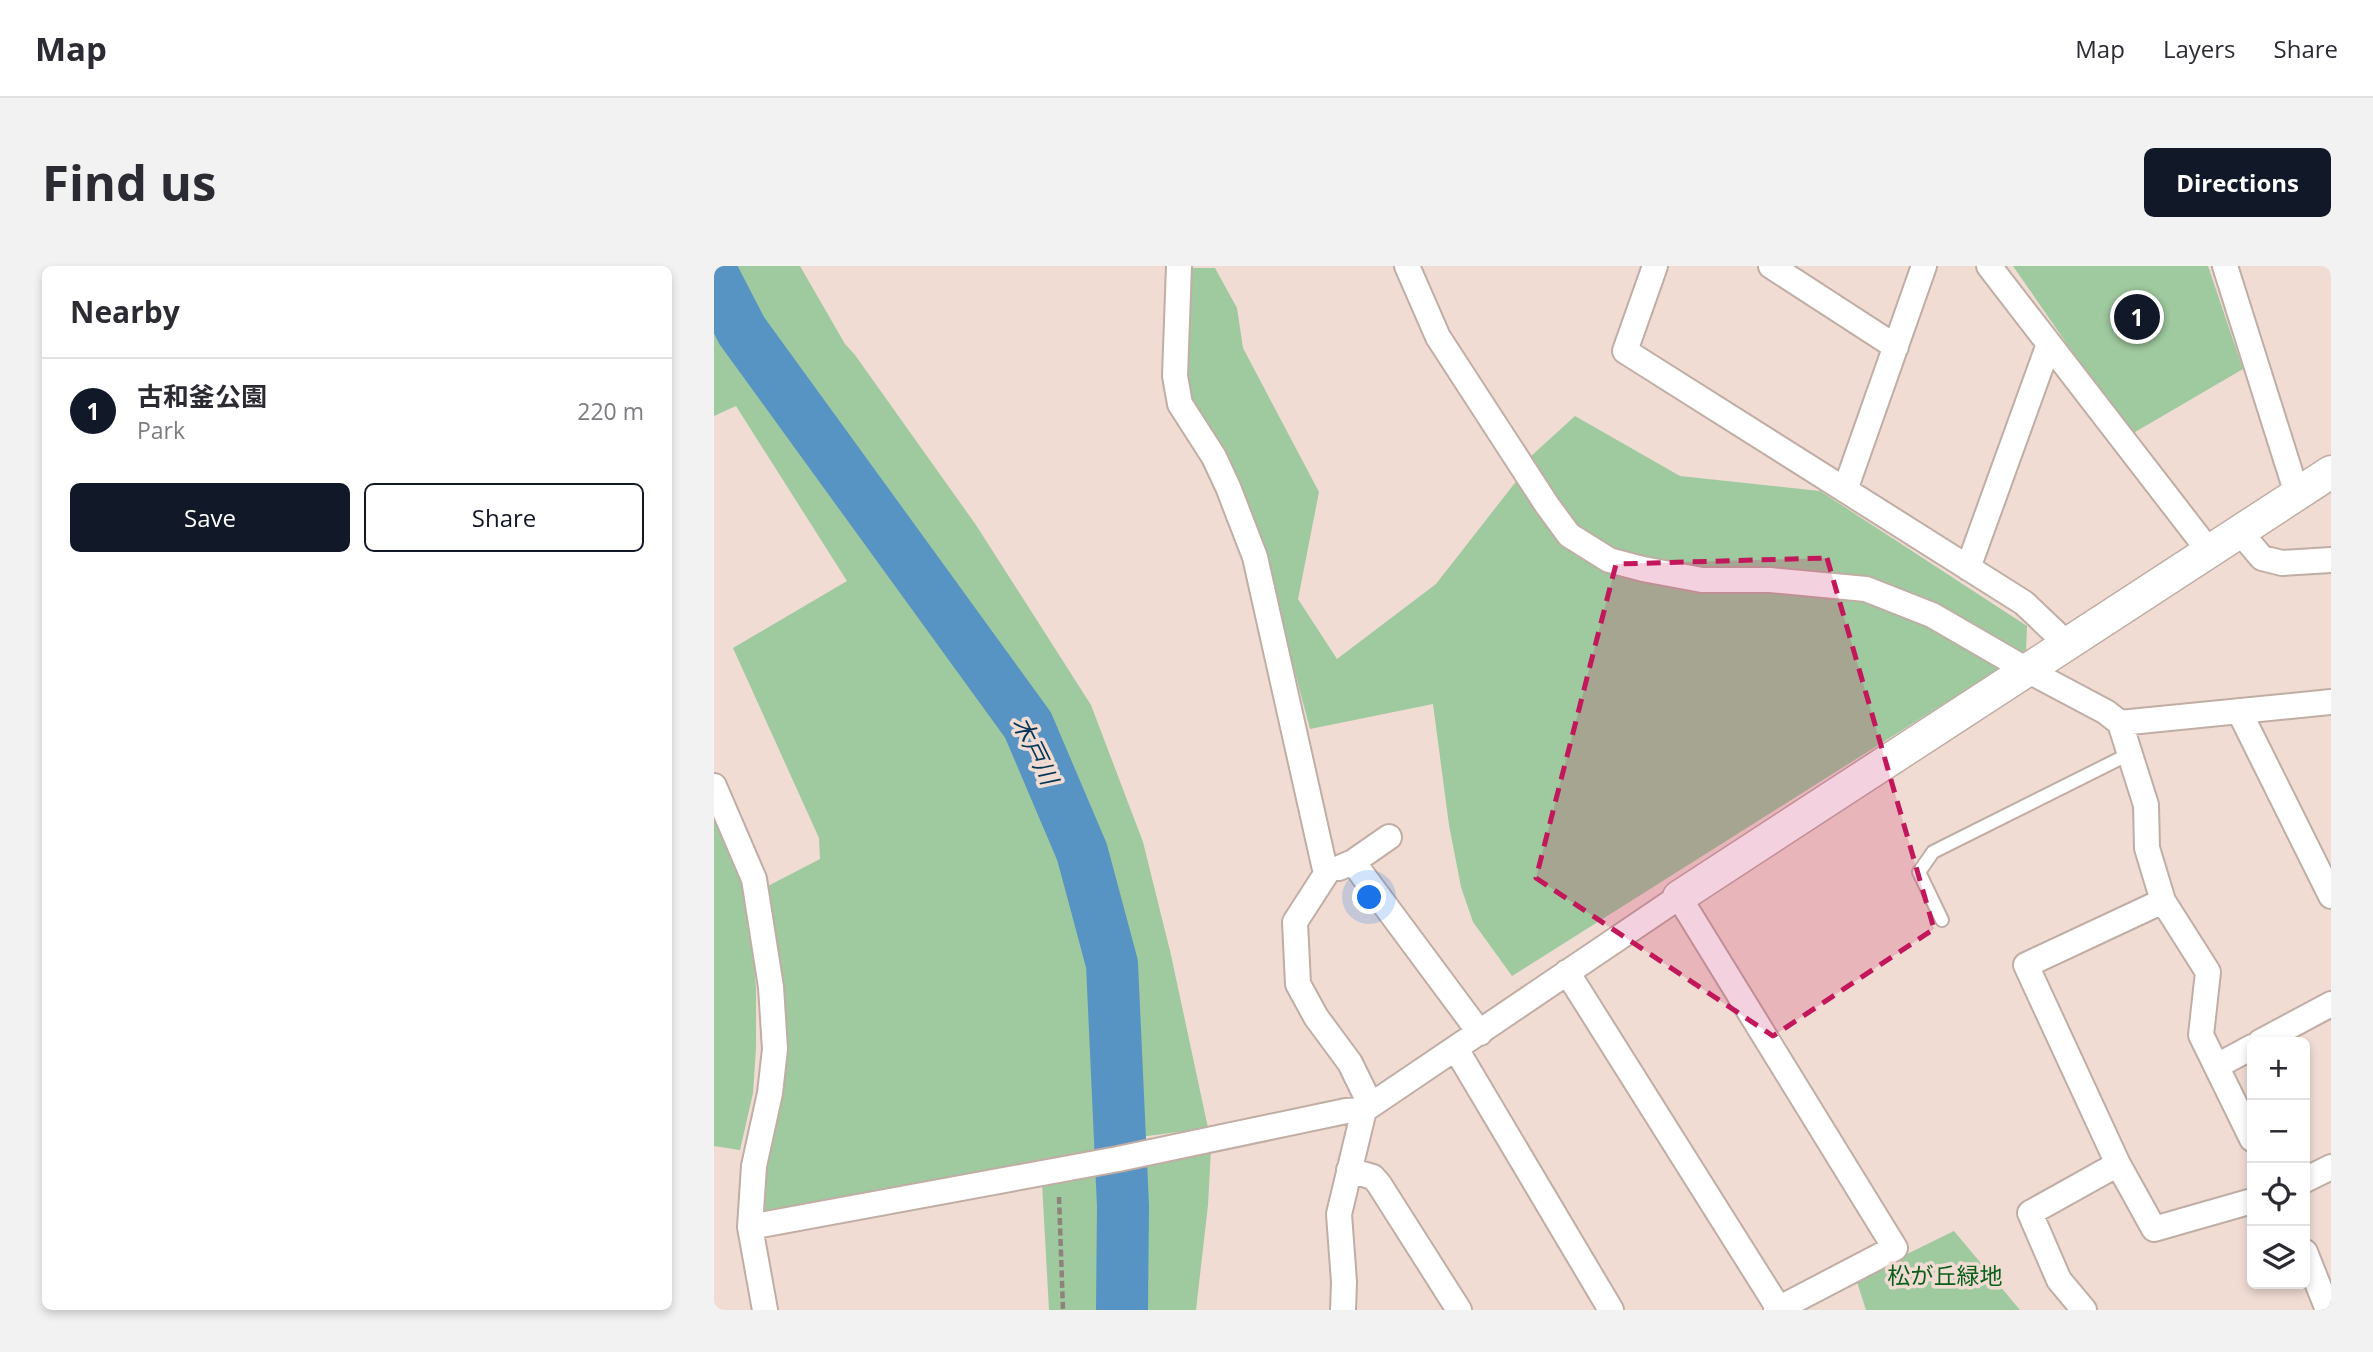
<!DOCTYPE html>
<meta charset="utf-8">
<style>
:root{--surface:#fff;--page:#f2f2f3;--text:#2b2b33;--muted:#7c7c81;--line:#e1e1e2;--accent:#111827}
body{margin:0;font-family:"Open Sans","Noto Sans JP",sans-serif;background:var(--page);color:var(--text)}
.controls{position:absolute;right:21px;bottom:21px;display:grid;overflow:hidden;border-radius:10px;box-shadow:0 4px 10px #0003}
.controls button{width:63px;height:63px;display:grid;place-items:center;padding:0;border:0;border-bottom:2px solid var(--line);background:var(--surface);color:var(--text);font:35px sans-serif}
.you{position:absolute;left:656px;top:632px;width:24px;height:24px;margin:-18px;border:5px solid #fff;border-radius:50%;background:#1a73e8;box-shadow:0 0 0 10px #1a73e833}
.badge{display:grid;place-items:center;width:46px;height:46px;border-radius:50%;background:var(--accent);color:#fff;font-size:23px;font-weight:700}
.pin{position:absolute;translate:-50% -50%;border:4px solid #fff;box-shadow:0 2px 7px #0006}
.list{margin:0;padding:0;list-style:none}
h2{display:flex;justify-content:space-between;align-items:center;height:91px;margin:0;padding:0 28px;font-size:30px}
h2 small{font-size:23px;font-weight:400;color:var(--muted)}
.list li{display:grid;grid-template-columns:46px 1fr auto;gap:21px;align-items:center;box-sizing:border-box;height:105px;padding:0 28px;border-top:2px solid var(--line)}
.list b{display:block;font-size:26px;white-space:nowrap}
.list p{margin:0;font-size:23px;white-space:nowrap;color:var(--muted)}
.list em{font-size:23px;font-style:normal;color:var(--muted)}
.actions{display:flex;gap:14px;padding:21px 28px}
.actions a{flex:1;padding:16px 0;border:2px solid var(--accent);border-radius:10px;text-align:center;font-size:24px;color:var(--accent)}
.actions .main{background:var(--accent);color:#fff}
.icon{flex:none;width:38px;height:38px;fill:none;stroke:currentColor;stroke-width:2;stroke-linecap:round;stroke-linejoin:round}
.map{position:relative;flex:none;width:1617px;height:1044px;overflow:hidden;border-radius:10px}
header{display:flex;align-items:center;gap:42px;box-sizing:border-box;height:98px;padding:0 35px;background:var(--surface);border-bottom:2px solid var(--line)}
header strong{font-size:33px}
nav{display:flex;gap:38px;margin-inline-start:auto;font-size:24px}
.intro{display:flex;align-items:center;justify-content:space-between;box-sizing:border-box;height:168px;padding:0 42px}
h1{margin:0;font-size:49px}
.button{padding:18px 32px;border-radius:10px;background:var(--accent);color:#fff;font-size:24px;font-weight:700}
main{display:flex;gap:42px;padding:0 42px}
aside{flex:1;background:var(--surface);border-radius:10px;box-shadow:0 4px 10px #0003}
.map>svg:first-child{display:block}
.green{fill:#9fc99f}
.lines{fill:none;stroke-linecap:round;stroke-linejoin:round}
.river{stroke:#5793c3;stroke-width:52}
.service-casing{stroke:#c0ada4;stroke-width:16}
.minor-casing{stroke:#c0ada4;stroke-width:28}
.tertiary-casing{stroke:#c0ada4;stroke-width:35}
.path{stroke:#8f817b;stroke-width:4.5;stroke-dasharray:7 3.5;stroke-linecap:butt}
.service{stroke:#fff;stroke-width:12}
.minor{stroke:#fff;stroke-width:24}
.tertiary{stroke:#fff;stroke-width:32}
.marked{fill:#c2185b;fill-opacity:0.2;stroke:#c2185b;stroke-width:5;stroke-dasharray:14 9;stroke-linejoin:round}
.labels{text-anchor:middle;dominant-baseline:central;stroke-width:7;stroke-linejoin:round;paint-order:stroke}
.park-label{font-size:23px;fill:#095e1a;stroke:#f0dcd3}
.water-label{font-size:24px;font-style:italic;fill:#043556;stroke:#f0dcd3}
</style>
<header>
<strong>Map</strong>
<nav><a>Map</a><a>Layers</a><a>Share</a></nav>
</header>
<div class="intro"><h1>Find us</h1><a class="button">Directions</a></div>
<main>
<aside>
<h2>Nearby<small></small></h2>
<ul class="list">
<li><span class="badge">1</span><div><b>古和釜公園</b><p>Park</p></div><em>220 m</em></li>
</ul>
<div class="actions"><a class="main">Save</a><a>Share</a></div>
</aside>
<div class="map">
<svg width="1617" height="1044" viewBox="0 0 1617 1044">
<rect width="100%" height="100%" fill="#f0dcd3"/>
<!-- green -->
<path class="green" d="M 8,0 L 86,0 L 131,78 L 141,89 L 262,259 L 377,439 L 429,576 L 457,689 L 494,862 L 426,871 L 418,724 L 391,597 L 347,497 L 302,405 L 213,304 L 103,152 L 27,39 Z
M 1299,0 L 1494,0 L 1529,103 L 1416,169 Z
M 473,2 L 501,2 L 523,42 L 529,82 L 605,226 L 584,333 L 623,393 L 722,318 L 804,213 L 815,192 L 861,150 L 966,210 L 1106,225 L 1313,360 L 1312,386 L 798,710 L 759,656 L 747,621 L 735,559 L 719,438 L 596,463 L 549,286 L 471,134 Z
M 0,45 L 96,190 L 196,311 L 294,454 L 349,566 L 381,686 L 396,884 L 48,951 L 64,724 L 54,620 L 106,593 L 105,572 L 19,382 L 133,315 L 22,140 L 0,150 Z
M 0,549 L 32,616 L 42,721 L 42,782 L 39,827 L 26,884 L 0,880 Z
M 497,883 L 494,939 L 482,1044 L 424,1044 L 426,987 L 422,903 Z
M 384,909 L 387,1044 L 335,1044 L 328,917 Z
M 1240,965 L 1306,1044 L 1152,1044 L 1142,1013 Z"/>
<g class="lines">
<!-- river -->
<path class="river" d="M 0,11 L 28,65 L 314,459 L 368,586 L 398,698 L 409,940 L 408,1044"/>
<!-- service casing -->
<g class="service-casing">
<path id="service" d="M 1228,654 L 1205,606 L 1219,586 L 1417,487"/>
</g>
<!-- minor casing -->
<g class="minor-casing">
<path id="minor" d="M 465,0 L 461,110 L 466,138 L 500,191 L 514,221 L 541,291 L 612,608 L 581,656 L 584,718 L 602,751 L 636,797 L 656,838
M 693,0 L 724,71 L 833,239 L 855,269 L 895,294 L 929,303 L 988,314 L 1056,314 L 1152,323 L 1218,349 L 1313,404 L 1392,446 L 1406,457 L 1432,539 L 1433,582 L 1449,635 L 1494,706 L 1487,769 L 1538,873
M 941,0 L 911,85 L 1310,337 L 1352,377
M 1057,0 L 1182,81
M 1275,0 L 1495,285
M 1511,0 L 1583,228
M 1131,224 L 1210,0
M 1526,266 L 1548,292 L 1568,297 L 1617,294
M 1254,302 L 1335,78
M 1525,445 L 1617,630
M 1406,457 L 1617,436
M 0,520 L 40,613 L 57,721 L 61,783 L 56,827 L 40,900 L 36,961 L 51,1044
M 639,596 L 766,767
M 625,602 L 639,596 L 675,571
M 853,706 L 1065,1043
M 1546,776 L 1617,738
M 742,783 L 897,1044
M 1503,800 L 1538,781
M 1404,898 L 1312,699 L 1449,635
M 635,904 L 659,911 L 665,918 L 745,1044
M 1591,914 L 1617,901
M 36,961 L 404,893 L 632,845 L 650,844
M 1591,986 L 1614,1044
M 629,1044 L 630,1016 L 625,948 L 650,844 L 965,631 L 1181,982 L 1062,1044
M 1370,1044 L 1345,1014 L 1316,947 L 1404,898 L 1440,963 L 1538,935"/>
</g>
<!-- tertiary casing -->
<g class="tertiary-casing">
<path id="tertiary" d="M 965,631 L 1617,206"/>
</g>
<!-- path -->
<path class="path" d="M 345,931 L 349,1044"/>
<!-- service -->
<use href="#service" class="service"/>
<!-- minor -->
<use href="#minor" class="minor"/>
<!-- tertiary -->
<use href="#tertiary" class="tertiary"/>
</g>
<!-- marked area -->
<path class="marked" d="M 1113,292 L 1220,663 L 1059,770 L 822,612 L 902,298 Z"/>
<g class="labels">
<!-- park labels -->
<g class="park-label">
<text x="1231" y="1009">松が丘緑地</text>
</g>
<!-- water labels -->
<g class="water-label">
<text transform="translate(322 484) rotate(64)">木戸川</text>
</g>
</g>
</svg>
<div class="controls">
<button>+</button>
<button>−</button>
<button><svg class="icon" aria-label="locate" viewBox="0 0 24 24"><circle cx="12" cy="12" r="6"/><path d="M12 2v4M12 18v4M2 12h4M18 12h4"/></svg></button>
<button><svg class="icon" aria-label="layers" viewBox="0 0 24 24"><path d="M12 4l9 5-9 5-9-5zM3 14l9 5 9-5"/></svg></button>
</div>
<div class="you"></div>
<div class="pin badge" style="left:1423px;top:51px">1</div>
</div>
</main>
